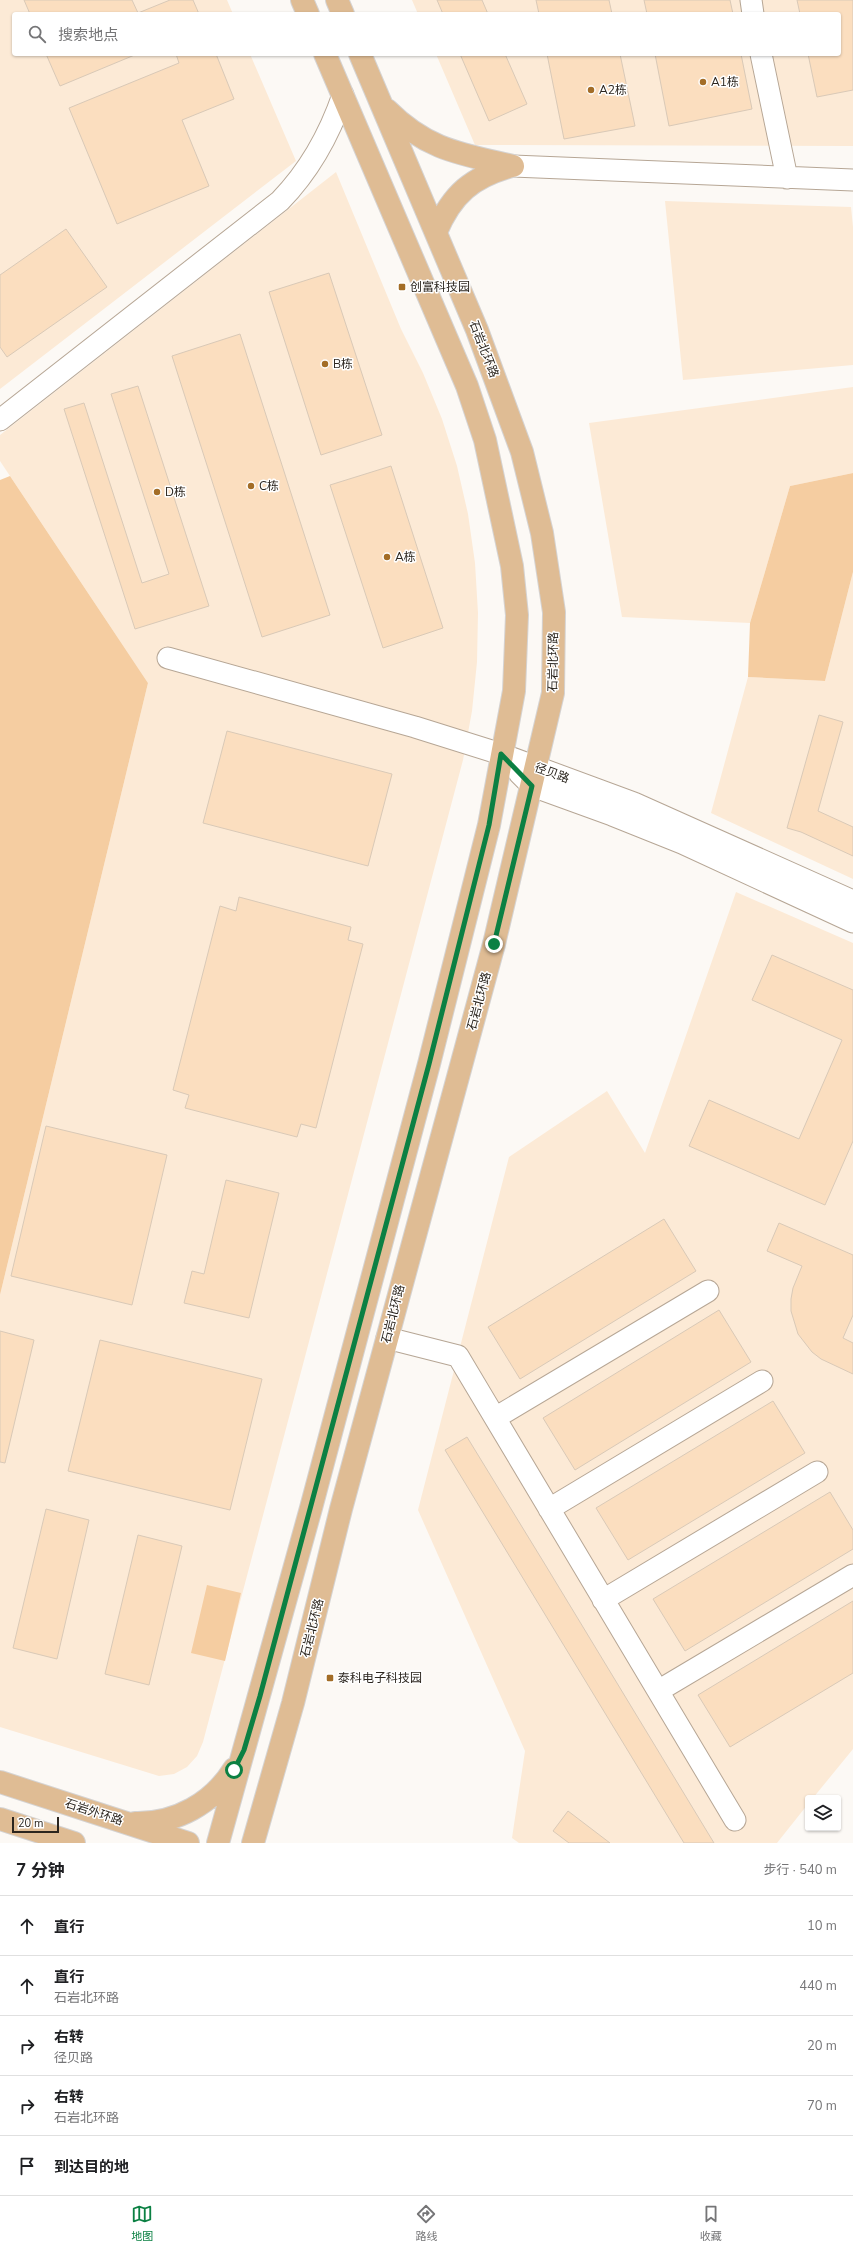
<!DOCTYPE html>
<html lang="zh">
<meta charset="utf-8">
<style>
:root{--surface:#fff;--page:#f2f2f2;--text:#202124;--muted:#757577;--line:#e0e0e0;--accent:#0b8043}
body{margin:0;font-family:"Nunito Sans","Noto Sans SC",sans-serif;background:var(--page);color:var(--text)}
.controls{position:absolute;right:12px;bottom:12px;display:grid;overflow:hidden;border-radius:4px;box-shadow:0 1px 3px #0004}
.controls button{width:36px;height:36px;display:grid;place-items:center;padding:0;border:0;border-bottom:1px solid var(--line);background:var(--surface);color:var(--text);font:20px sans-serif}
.scale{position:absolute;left:12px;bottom:10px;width:47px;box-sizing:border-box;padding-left:4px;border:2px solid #2b251e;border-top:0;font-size:11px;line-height:14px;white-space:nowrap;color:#2b251e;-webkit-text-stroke:3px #fff;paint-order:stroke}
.stop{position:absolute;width:12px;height:12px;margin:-9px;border:3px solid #0b8043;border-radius:50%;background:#fff}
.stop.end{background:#0b8043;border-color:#fff;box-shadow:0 1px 4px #0008}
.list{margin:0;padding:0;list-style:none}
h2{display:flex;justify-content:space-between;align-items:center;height:52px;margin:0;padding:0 16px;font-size:17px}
h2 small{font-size:13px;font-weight:400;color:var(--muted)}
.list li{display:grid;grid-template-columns:26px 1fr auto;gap:12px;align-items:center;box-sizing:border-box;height:60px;padding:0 16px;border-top:1px solid var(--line)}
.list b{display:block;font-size:15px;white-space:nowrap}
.list p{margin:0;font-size:13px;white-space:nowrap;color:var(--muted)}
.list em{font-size:13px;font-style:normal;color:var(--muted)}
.icon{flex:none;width:22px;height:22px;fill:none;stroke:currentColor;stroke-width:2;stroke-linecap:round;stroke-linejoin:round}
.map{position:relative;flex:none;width:853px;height:1843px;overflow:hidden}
.search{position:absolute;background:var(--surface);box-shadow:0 1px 3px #0004;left:12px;right:12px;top:12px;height:44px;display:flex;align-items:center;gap:10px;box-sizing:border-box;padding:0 14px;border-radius:4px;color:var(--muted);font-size:15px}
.sheet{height:352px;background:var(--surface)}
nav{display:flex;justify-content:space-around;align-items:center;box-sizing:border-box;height:56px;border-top:1px solid var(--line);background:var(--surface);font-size:11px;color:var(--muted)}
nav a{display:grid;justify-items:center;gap:2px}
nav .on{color:var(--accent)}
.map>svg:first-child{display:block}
.built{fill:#fcead6}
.green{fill:#f5cda1}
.building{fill:#fbdebf;stroke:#d9c9b7}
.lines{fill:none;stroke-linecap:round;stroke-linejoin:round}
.minor-casing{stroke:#b6a695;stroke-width:23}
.major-casing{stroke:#d5d3d2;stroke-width:24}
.minor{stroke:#fff;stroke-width:21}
.major{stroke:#dfbc94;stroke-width:22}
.route{stroke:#0b8043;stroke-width:5}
.poi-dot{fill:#a36d27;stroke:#fff;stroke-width:1.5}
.labels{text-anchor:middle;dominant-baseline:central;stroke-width:3;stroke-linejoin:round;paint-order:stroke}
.poi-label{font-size:12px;fill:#2b251e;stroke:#fff;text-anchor:start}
.street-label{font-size:12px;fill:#2b251e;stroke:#fff}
</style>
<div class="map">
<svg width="853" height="1843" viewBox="0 0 853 1843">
<rect width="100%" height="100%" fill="#fcf9f5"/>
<!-- built -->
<path class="built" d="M 0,0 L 227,0 L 233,14 L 14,14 L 14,54 L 250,54 L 296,161 L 0,389 Z
M 412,0 L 853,0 L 853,146 L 475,145 L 436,54 L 839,54 L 839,14 L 418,14 Z
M 336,172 L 401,329 L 423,373 L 442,419 L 457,466 L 468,514 L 475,563 L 478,613 L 477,662 L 472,711 L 463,760 L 203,1742 L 197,1756 L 187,1767 L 174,1774 L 159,1776 L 0,1727 L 0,1295 L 148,683 L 0,461 L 0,435 Z
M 665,201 L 851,207 L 853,227 L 853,365 L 683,380 Z
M 853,387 L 853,473 L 790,486 L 750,623 L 622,617 L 589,423 Z
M 853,572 L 853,879 L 711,813 L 748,677 L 825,681 Z
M 736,892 L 853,943 L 853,1749 L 813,1798 L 808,1798 L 808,1804 L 777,1843 L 519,1843 L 512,1838 L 525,1751 L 418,1510 L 509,1157 L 607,1091 L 645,1153 Z"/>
<!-- green -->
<path class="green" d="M 853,473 L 853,572 L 825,681 L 748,677 L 750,623 L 790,486 Z
M 10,476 L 148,683 L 0,1295 L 0,480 Z
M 207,1585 L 241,1593 L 225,1661 L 191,1653 Z"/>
<!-- building -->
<path class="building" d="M 24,0 L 132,0 L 138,13 L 170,0 L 193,0 L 199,14 L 30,14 Z
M 437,0 L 482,0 L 488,14 L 443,14 Z
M 536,0 L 609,0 L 612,14 L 539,14 Z
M 644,0 L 730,0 L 733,14 L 647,14 Z
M 797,0 L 853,0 L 853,90 L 817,97 L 808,54 L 839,54 L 839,14 L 800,14 Z
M 46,54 L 137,54 L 60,86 Z
M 176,54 L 216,54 L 234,99 L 182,120 L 209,186 L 117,224 L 69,108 L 179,63 Z
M 460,54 L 505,54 L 527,104 L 489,121 Z
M 547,54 L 620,54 L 635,126 L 564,139 Z
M 655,54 L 741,54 L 752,109 L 669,126 Z
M 66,229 L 107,287 L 7,357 L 0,347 L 0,275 Z
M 329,273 L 382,435 L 321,455 L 269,292 Z
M 240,334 L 330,615 L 262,637 L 172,356 Z
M 138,386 L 209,606 L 135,629 L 64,409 L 84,403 L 142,583 L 169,574 L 111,394 Z
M 391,466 L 443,628 L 383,648 L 330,485 Z
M 819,715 L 843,722 L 818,811 L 853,827 L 853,856 L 801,832 L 787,828 Z
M 227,731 L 392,774 L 368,866 L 203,823 Z
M 239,897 L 351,927 L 348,940 L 363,944 L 316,1128 L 301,1124 L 297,1137 L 185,1108 L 189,1095 L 173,1090 L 220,906 L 236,911 Z
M 772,955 L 853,990 L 853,1141 L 825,1205 L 689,1146 L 709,1100 L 799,1139 L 842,1040 L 752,1000 Z
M 46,1126 L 167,1155 L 132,1305 L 11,1276 Z
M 226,1180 L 279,1193 L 249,1318 L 184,1303 L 192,1271 L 204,1274 Z
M 664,1219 L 696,1271 L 520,1379 L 488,1327 Z
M 779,1223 L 853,1255 L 853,1315 L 843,1338 L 853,1343 L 853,1374 L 821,1359 L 812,1352 L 798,1334 L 791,1311 L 791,1299 L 793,1288 L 802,1266 L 767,1251 Z
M 719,1310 L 751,1362 L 575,1470 L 543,1418 Z
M 0,1331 L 34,1340 L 5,1463 L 0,1462 Z
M 100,1340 L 262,1379 L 230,1510 L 68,1471 Z
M 773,1401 L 805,1453 L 628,1560 L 596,1508 Z
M 467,1437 L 546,1566 L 714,1843 L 684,1843 L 445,1450 Z
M 830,1492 L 853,1530 L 853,1549 L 685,1651 L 653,1599 Z
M 46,1509 L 89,1520 L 57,1659 L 13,1648 Z
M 138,1535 L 182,1546 L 149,1685 L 105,1674 Z
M 853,1601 L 853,1673 L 730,1747 L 698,1695 Z
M 568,1811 L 610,1843 L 569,1843 L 553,1831 Z"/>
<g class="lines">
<!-- minor casing -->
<g class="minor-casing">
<path id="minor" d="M 751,0 L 753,14
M 761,54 L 787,178
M 513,166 L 853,180
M 0,420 L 280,201 C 310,170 329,136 343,95
M 168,658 L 415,727 L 501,754 L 634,803 L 853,901
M 519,773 L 532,786 L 612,815 L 682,843 L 853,922
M 387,1338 L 458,1356 L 735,1820
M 495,1418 L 708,1291
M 549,1509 L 762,1381
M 603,1600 L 817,1472
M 658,1691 L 853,1575"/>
</g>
<!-- major casing -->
<g class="major-casing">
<path id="major" d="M 302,0 L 308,14
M 337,0 L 343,14
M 387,110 C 427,150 461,154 513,166
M 436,232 C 452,194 472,177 512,166
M 0,1782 L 188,1843
M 0,1819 L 74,1843
M 135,1823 C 176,1824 213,1803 234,1769
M 218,1843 L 311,1508 L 429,1064 L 489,825 L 514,691 L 517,615 L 512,566 L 485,440 L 467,386 L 325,54
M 253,1843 L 293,1703 L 341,1509 L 494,944 L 553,693 L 554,612 L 542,533 L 522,452 L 477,330 L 360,54"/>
</g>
<!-- minor -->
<use href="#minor" class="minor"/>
<!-- major -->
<use href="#major" class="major"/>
</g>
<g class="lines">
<!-- route -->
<path class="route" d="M 234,1770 L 244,1750 L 260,1696 L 429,1064 L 489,825 L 501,754 L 532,786 L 494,944"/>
</g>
<!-- markers -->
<g class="poi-dot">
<circle cx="703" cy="82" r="4"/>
<circle cx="591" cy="90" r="4"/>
<rect x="398" y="283" width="8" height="8" rx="2"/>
<circle cx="325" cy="364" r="4"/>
<circle cx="251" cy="486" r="4"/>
<circle cx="157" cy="492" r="4"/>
<circle cx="387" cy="557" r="4"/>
<rect x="326" y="1674" width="8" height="8" rx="2"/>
</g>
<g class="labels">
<!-- poi labels -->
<g class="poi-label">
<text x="711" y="82">A1栋</text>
<text x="599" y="90">A2栋</text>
<text x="410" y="287">创富科技园</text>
<text x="333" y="364">B栋</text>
<text x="259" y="486">C栋</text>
<text x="165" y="492">D栋</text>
<text x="395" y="557">A栋</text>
<text x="338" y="1678">泰科电子科技园</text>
</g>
<!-- street labels -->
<g class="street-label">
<text transform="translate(484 349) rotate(69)">石岩北环路</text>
<text transform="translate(553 662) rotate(-89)">石岩北环路</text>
<text transform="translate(552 773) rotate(20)">径贝路</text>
<text transform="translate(479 1001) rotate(-75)">石岩北环路</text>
<text transform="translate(393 1314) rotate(-76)">石岩北环路</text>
<text transform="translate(312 1628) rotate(-76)">石岩北环路</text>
<text transform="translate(94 1812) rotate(18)">石岩外环路</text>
</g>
</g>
</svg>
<div class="controls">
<button><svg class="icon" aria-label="layers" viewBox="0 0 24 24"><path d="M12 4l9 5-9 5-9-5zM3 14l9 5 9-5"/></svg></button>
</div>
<div class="scale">20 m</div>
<div class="stop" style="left:234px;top:1770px"></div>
<div class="stop end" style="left:494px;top:944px"></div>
<div class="search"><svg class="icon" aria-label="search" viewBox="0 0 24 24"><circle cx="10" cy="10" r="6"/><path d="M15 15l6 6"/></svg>搜索地点</div>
</div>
<section class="sheet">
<h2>7 分钟<small>步行 · 540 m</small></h2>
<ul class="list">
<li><svg class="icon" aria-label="ahead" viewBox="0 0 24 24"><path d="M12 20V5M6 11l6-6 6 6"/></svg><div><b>直行</b></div><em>10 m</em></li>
<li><svg class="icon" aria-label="ahead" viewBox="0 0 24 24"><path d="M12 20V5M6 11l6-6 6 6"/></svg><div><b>直行</b><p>石岩北环路</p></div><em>440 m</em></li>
<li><svg class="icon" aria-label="right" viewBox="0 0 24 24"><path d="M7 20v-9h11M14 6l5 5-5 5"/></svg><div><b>右转</b><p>径贝路</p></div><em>20 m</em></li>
<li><svg class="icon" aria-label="right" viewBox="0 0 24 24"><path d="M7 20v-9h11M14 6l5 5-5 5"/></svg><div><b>右转</b><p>石岩北环路</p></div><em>70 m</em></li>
<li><svg class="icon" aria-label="arrive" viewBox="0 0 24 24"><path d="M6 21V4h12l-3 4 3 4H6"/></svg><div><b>到达目的地</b></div></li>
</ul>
</section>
<nav>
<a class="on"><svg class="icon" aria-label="map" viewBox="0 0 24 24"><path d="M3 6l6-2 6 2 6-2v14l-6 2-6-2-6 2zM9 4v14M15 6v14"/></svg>地图</a>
<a><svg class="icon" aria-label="directions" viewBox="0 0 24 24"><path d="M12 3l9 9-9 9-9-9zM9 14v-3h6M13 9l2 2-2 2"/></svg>路线</a>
<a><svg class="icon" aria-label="saved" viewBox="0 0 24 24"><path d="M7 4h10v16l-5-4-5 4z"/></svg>收藏</a>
</nav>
